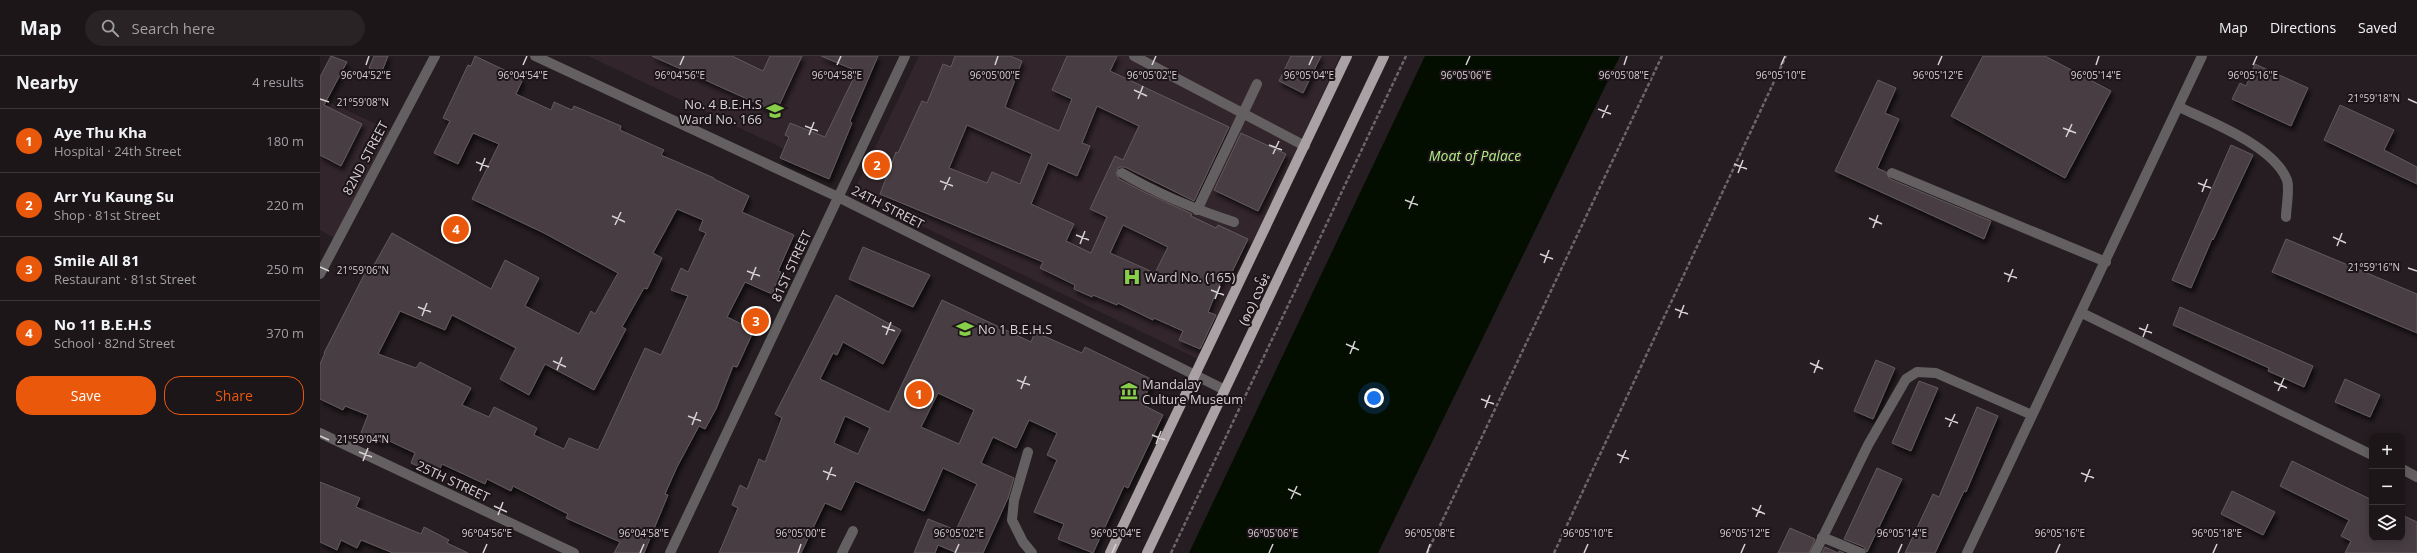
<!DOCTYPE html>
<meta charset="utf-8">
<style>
:root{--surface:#1c1619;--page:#292326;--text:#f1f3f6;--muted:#a09fa2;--line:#3a3538;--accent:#ea580c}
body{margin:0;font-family:"Open Sans","Noto Sans Myanmar",sans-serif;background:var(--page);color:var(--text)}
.controls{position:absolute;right:12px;bottom:12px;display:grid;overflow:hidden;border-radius:8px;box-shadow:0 2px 10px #0003}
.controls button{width:36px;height:36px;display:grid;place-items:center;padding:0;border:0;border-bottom:1px solid var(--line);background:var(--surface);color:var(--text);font:20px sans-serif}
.you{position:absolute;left:1054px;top:342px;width:14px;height:14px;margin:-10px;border:3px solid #fff;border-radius:50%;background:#1a73e8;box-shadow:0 0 0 6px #1a73e833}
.badge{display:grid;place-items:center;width:26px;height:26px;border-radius:50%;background:var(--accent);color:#fff;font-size:13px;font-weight:700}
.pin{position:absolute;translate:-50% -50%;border:2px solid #fff;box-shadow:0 1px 4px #0006}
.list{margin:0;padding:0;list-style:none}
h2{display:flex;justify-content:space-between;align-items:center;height:52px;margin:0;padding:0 16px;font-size:17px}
h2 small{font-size:13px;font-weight:400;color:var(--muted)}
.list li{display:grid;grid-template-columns:26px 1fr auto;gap:12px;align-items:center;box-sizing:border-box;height:64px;padding:0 16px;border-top:1px solid var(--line)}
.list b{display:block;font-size:15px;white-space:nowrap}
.list p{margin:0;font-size:13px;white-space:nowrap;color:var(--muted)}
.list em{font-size:13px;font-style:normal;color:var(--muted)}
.actions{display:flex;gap:8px;padding:12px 16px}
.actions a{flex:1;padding:9px 0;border:1px solid var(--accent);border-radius:16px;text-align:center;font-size:14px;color:var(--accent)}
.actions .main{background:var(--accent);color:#fff}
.icon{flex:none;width:22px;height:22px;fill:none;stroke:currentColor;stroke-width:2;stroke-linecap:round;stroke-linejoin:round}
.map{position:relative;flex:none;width:2097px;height:497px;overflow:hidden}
header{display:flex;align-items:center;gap:24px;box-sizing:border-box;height:56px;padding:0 20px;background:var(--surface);border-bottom:1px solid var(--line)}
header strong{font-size:19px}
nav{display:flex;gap:22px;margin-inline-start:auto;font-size:14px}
.search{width:280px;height:36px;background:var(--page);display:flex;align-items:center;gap:10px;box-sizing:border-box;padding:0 14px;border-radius:22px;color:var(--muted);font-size:15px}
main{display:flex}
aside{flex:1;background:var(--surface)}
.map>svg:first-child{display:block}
.built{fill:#32252b}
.water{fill:#030e00}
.building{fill:#473e42;stroke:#62595d;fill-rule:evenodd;filter:url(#shadow)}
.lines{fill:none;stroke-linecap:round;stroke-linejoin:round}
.path{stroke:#6c6568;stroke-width:2.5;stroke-dasharray:4 2;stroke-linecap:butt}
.minor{stroke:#646062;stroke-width:10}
.major{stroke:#aaa1a5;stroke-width:10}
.ticks{fill:none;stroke:#d6d1d3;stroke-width:1.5}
.labels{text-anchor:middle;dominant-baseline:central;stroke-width:4;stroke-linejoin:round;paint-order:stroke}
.poi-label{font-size:13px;fill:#d6d1d3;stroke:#1c1418;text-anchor:start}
.street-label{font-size:13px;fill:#d6d1d3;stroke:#1c1418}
.water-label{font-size:14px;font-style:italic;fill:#b0ef83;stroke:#1c1418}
.ticks-label{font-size:10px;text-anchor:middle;fill:#d6d1d3;stroke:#1c1418;stroke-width:4;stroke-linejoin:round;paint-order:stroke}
</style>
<header>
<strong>Map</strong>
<div class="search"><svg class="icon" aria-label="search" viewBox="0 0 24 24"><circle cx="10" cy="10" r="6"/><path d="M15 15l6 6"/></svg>Search here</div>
<nav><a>Map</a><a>Directions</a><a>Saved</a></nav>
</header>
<main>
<aside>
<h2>Nearby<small>4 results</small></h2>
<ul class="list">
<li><span class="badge">1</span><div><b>Aye Thu Kha</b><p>Hospital · 24th Street</p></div><em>180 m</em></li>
<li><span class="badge">2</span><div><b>Arr Yu Kaung Su</b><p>Shop · 81st Street</p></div><em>220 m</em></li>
<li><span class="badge">3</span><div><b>Smile All 81</b><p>Restaurant · 81st Street</p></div><em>250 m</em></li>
<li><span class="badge">4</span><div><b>No 11 B.E.H.S</b><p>School · 82nd Street</p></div><em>370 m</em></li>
</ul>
<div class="actions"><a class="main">Save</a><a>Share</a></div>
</aside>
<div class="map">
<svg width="2097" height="497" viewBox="0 0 2097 497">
<defs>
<filter id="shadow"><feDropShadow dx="2.5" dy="4.5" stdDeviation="2" flood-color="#0009"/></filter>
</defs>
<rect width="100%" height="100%" fill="#251d21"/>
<!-- built -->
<path class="built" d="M 268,0 L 550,0 L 500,110 Z
M 599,0 L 1020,0 L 880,304 L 533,137 Z
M 0,42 L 72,75 L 18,184 L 0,174 Z"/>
<!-- water -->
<path class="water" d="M 1105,0 L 1300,0 L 1058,497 L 869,497 Z"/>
<!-- building -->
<path class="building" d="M 11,0 L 27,6 L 4,49 L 42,68 L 21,110 L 0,99 L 0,21 Z
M 54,0 L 68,0 L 61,18 L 49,12 Z
M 155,0 L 203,23 L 196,38 L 231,54 L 234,46 L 252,54 L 254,50 L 301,70 L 300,74 L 344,94 L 341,99 L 394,122 L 394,123 L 429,140 L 422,156 L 474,179 L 458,215 L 461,216 L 452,238 L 425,226 L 407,261 L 434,274 L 417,311 L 413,310 L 396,353 L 385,373 L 379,370 L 357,411 L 345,438 L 348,439 L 324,497 L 294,497 L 300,486 L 246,462 L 248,458 L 193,430 L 191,435 L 167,423 L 165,428 L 122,408 L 117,419 L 91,407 L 95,397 L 63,382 L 61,386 L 41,377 L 48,359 L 25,350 L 23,354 L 0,343 L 0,308 L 5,297 L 4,297 L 46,215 L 50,216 L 72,177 L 171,233 L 185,204 L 219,222 L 205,250 L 259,278 L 271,255 L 275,258 L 298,217 L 224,177 L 152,143 L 179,88 L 153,77 L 138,108 L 114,97 L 130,65 L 123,62 L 148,9 L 151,10 ZM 357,153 L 383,164 L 379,174 L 386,177 L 368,216 L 361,212 L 351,234 L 368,240 L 341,299 L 325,292 L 278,394 L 249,382 L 244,393 L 214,379 L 217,372 L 174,351 L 169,361 L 142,349 L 151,332 L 100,306 L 96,312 L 58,298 L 80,255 L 125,274 L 132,259 L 196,292 L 180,323 L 209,339 L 225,308 L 274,334 L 306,273 L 302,271 L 324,232 L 327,233 L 342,202 L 333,197 Z
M 332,0 L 412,0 L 443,15 L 450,0 L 482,0 L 456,56 Z
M 501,0 L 558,0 L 530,65 L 532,67 L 509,123 L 460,102 L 469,81 L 465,79 L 470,67 L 505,81 L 537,15 Z
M 635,0 L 690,0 L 702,5 L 685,51 L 739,75 L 752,43 L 732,34 L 747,0 L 797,0 L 790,15 L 909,71 L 874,145 L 805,111 L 799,111 L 796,117 L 799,123 L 826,137 L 872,158 L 871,160 L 896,172 L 898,169 L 928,183 L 911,218 L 906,215 L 895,239 L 888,256 L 896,259 L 880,293 L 859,284 L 863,275 L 834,262 L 833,264 L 798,247 L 797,249 L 773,239 L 772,241 L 754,233 L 755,229 L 720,212 L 723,206 L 560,138 L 576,96 L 578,97 L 602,45 L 607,47 L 623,8 L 631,11 ZM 777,50 L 819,70 L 803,104 L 795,100 L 770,153 L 787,161 L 771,197 L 746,185 L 754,168 L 711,148 L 728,107 L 757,120 L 770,90 L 762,87 ZM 647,69 L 712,98 L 700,128 L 672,116 L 667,127 L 629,112 ZM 803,169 L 848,191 L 835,217 L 790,197 Z
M 971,0 L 1001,0 L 983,37 L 959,25 Z
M 1663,0 L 1725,0 L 1791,35 L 1745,122 L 1631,60 Z
M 1935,8 L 1988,32 L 1971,70 L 1912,43 L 1920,27 L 1926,30 Z
M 1558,24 L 1576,32 L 1565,57 L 1579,63 L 1557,112 L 1566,116 L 1570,123 L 1671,165 L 1664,183 L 1515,115 Z
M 2020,49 L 2074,74 L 2064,94 L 2097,111 L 2097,128 L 2004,84 Z
M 921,77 L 966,98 L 938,155 L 894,134 Z
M 1911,89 L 1933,99 L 1893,184 L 1892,183 L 1871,232 L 1852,224 Z
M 1966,183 L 2097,238 L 2097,277 L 1952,216 Z
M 543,191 L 610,219 L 593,251 L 529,223 Z
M 516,239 L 581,274 L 563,308 L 523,286 L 517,299 L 513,297 L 500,323 L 569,356 L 622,244 L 711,286 L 715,276 L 762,297 L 765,291 L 833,324 L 821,348 L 843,359 L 808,432 L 804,430 L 773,497 L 738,483 L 744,468 L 714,456 L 737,404 L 727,399 L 737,377 L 709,364 L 696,392 L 673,381 L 661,407 L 694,422 L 688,442 L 663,497 L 637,497 L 618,489 L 615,497 L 594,497 L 608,463 L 636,474 L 657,428 L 623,412 L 604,455 L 535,425 L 521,454 L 505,447 L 481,497 L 399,497 L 418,452 L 412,449 L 420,429 L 427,433 L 439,403 L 445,406 L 462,362 L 455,358 ZM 618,337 L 654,354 L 639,388 L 601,371 ZM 525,360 L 550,372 L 538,398 L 514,387 Z
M 1860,251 L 1993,310 L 1984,331 L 1948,315 L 1949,312 L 1853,269 Z
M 1556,304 L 1575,312 L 1553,363 L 1534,355 Z
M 2025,323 L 2060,339 L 2050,361 L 2015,346 Z
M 1599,325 L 1618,332 L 1591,395 L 1572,387 Z
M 1657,351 L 1678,360 L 1646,436 L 1644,435 L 1615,497 L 1585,497 L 1613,438 L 1619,441 Z
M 1972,405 L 2052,444 L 2052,482 L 2082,482 L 2082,459 L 2097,466 L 2097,497 L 2025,497 L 2031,485 L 2021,480 L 2029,464 L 1960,430 Z
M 1557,412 L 1582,423 L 1547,496 L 1544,491 L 1524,483 Z
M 0,426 L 40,442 L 36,451 L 101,478 L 104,471 L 129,484 L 127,487 L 148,497 L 73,497 L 41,484 L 37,492 L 21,484 L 17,494 L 0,486 Z
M 1912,435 L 1955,456 L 1943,479 L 1901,458 Z
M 1470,472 L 1495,483 L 1489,497 L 1458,497 Z
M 1505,491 L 1518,497 L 1519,495 L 1524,497 L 1502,497 Z"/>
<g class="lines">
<!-- path -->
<path class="path" d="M 851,497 L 1086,0
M 1107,497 L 1342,0
M 1234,497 L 1466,0"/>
<!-- minor -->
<path class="minor" d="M 215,0 L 518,141 L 905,334
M 814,0 L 985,90
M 1859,51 C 1889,65 1954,90 1967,124 C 1970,133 1966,151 1966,161
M 802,117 C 838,138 874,153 914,166
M 1572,117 L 1786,206
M 877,154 L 937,28
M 0,218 L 115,0
M 1762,257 L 2052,399
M 0,377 L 254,497
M 708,396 L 694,444 L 692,464 L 703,486 L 712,497
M 2082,413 L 2097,421
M 1502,481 L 1541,497
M 350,497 L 585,0
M 522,497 L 533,475
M 1495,497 L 1548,389 L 1586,323 L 1597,316 L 1616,317 L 1712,359
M 1647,497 L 1882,0"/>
<!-- major -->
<path class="major" d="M 790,497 L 1027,0
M 827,497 L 1064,0"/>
</g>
<!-- ticks -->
<path class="ticks" d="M 46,9 L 49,0M 203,9 L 207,0M 360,9 L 364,0M 517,9 L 521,0M 675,9 L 678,0M 832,9 L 836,0M 989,9 L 993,0M 1146,9 L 1150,0M 1304,9 L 1307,0M 1461,9 L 1465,0M 1618,9 L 1622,0M 1776,9 L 1779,0M 1933,9 L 1937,0M 814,34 L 827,40M 0,43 L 9,46M 818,43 L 823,30M 2088,43 L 2097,47M 1278,53 L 1291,58M 1282,62 L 1288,49M 485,70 L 498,75M 1743,72 L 1756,77M 489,79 L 494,66M 1746,81 L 1752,68M 949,89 L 962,94M 953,98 L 959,85M 156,106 L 169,111M 1414,108 L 1427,113M 160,115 L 165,102M 1418,117 L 1423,104M 620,125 L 633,130M 1878,127 L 1891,132M 624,134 L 630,121M 1882,136 L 1887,123M 1085,144 L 1098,149M 1089,153 L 1094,140M 292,160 L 305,166M 1549,162 L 1562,168M 295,169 L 301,156M 1553,172 L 1558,159M 756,179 L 769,184M 2013,181 L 2026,187M 760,188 L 765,175M 2017,190 L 2022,177M 1220,198 L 1233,203M 1224,207 L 1229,194M 0,211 L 9,215M 2088,212 L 2097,215M 427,215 L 440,220M 1684,217 L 1697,222M 431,224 L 436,211M 1688,226 L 1693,213M 891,234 L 904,239M 895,243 L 900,230M 98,251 L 111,256M 1355,253 L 1368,258M 102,260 L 107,247M 1359,262 L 1364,249M 562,270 L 575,275M 1819,272 L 1832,277M 566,279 L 571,266M 1823,281 L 1828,268M 1026,288 L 1039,294M 1030,298 L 1035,285M 233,305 L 246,311M 1490,307 L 1503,313M 237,314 L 242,301M 1494,317 L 1499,304M 697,324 L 710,329M 1954,326 L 1967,332M 701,333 L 706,320M 1958,335 L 1964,322M 1161,343 L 1174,348M 1165,352 L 1170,339M 368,360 L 381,365M 1625,362 L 1638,367M 372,369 L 377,356M 1629,371 L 1635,358M 832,379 L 845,384M 0,380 L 9,384M 836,388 L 841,375M 39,396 L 52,401M 1297,398 L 1309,403M 43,405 L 48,392M 1300,407 L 1306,394M 503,415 L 516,420M 1761,417 L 1774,422M 507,424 L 512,411M 1765,426 L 1770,413M 968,433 L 981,439M 971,443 L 977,430M 174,450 L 187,456M 1432,452 L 1445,458M 178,459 L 183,446M 1436,461 L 1441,449M 163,497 L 167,488M 320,497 L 324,488M 478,497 L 481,488M 635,497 L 639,488M 792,497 L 796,488M 949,497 L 953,488M 1107,497 L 1110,488M 1264,497 L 1268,488M 1421,497 L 1425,488M 1578,497 L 1582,488M 1736,497 L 1740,488M 1893,497 L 1897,488"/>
<!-- icons -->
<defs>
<g id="school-bare" transform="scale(1.38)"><path d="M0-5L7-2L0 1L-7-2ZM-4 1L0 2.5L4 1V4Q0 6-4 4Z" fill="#87cf4a" stroke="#1c1418" stroke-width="2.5" paint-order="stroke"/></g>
<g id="hospital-bare" transform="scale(1.38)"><path d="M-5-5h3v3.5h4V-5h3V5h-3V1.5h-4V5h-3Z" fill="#87cf4a" stroke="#1c1418" stroke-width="2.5" paint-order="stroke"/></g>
<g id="museum-bare" transform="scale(1.38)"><path d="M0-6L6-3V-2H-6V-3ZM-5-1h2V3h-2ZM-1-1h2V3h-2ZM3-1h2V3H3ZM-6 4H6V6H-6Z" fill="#87cf4a" stroke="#1c1418" stroke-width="2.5" paint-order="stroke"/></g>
</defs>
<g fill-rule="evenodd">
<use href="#school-bare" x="455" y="55"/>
<use href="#hospital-bare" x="812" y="221"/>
<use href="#school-bare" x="645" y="273"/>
<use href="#museum-bare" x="809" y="335"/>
</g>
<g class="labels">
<!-- poi labels -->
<g class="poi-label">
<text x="442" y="48" text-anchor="end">No. 4 B.E.H.S<tspan x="442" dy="15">Ward No. 166</tspan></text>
<text x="825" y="221">Ward No. (165)</text>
<text x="658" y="273">No 1 B.E.H.S</text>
<text x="822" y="328">Mandalay<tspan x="822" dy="15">Culture Museum</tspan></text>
</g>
<!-- street labels -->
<g class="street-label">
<text transform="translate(45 102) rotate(-62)">82ND STREET</text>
<text transform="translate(568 151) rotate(27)">24TH STREET</text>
<text transform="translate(471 210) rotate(-65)">81ST STREET</text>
<text transform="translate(934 243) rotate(-65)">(၈၀) လမ်း</text>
<text transform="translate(133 425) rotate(25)">25TH STREET</text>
</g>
<!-- water labels -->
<g class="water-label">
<text x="1155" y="99">Moat of Palace</text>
</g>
</g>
<g class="ticks-label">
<text x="203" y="23">96°04'54"E</text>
<text x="360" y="23">96°04'56"E</text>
<text x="517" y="23">96°04'58"E</text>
<text x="675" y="23">96°05'00"E</text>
<text x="989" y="23">96°05'04"E</text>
<text x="1146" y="23">96°05'06"E</text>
<text x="1304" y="23">96°05'08"E</text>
<text x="1461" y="23">96°05'10"E</text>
<text x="1618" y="23">96°05'12"E</text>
<text x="1933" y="23">96°05'16"E</text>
<text x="46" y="23">96°04'52"E</text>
<text x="832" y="23">96°05'02"E</text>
<text x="1776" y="23">96°05'14"E</text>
<text x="2054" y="46">21°59'18"N</text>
<text x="43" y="50">21°59'08"N</text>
<text x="2054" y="215">21°59'16"N</text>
<text x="43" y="218">21°59'06"N</text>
<text x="43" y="387">21°59'04"N</text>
<text x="167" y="481">96°04'56"E</text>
<text x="324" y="481">96°04'58"E</text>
<text x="481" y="481">96°05'00"E</text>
<text x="639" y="481">96°05'02"E</text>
<text x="796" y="481">96°05'04"E</text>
<text x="953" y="481">96°05'06"E</text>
<text x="1110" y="481">96°05'08"E</text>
<text x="1268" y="481">96°05'10"E</text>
<text x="1425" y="481">96°05'12"E</text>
<text x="1582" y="481">96°05'14"E</text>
<text x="1740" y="481">96°05'16"E</text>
<text x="1897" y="481">96°05'18"E</text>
</g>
</svg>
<div class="controls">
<button>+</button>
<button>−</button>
<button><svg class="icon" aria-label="layers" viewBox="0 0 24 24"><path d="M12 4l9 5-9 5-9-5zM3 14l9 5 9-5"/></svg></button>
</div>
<div class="you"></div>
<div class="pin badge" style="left:599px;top:338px">1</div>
<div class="pin badge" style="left:557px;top:109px">2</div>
<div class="pin badge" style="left:436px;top:265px">3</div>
<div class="pin badge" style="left:136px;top:173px">4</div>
</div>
</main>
